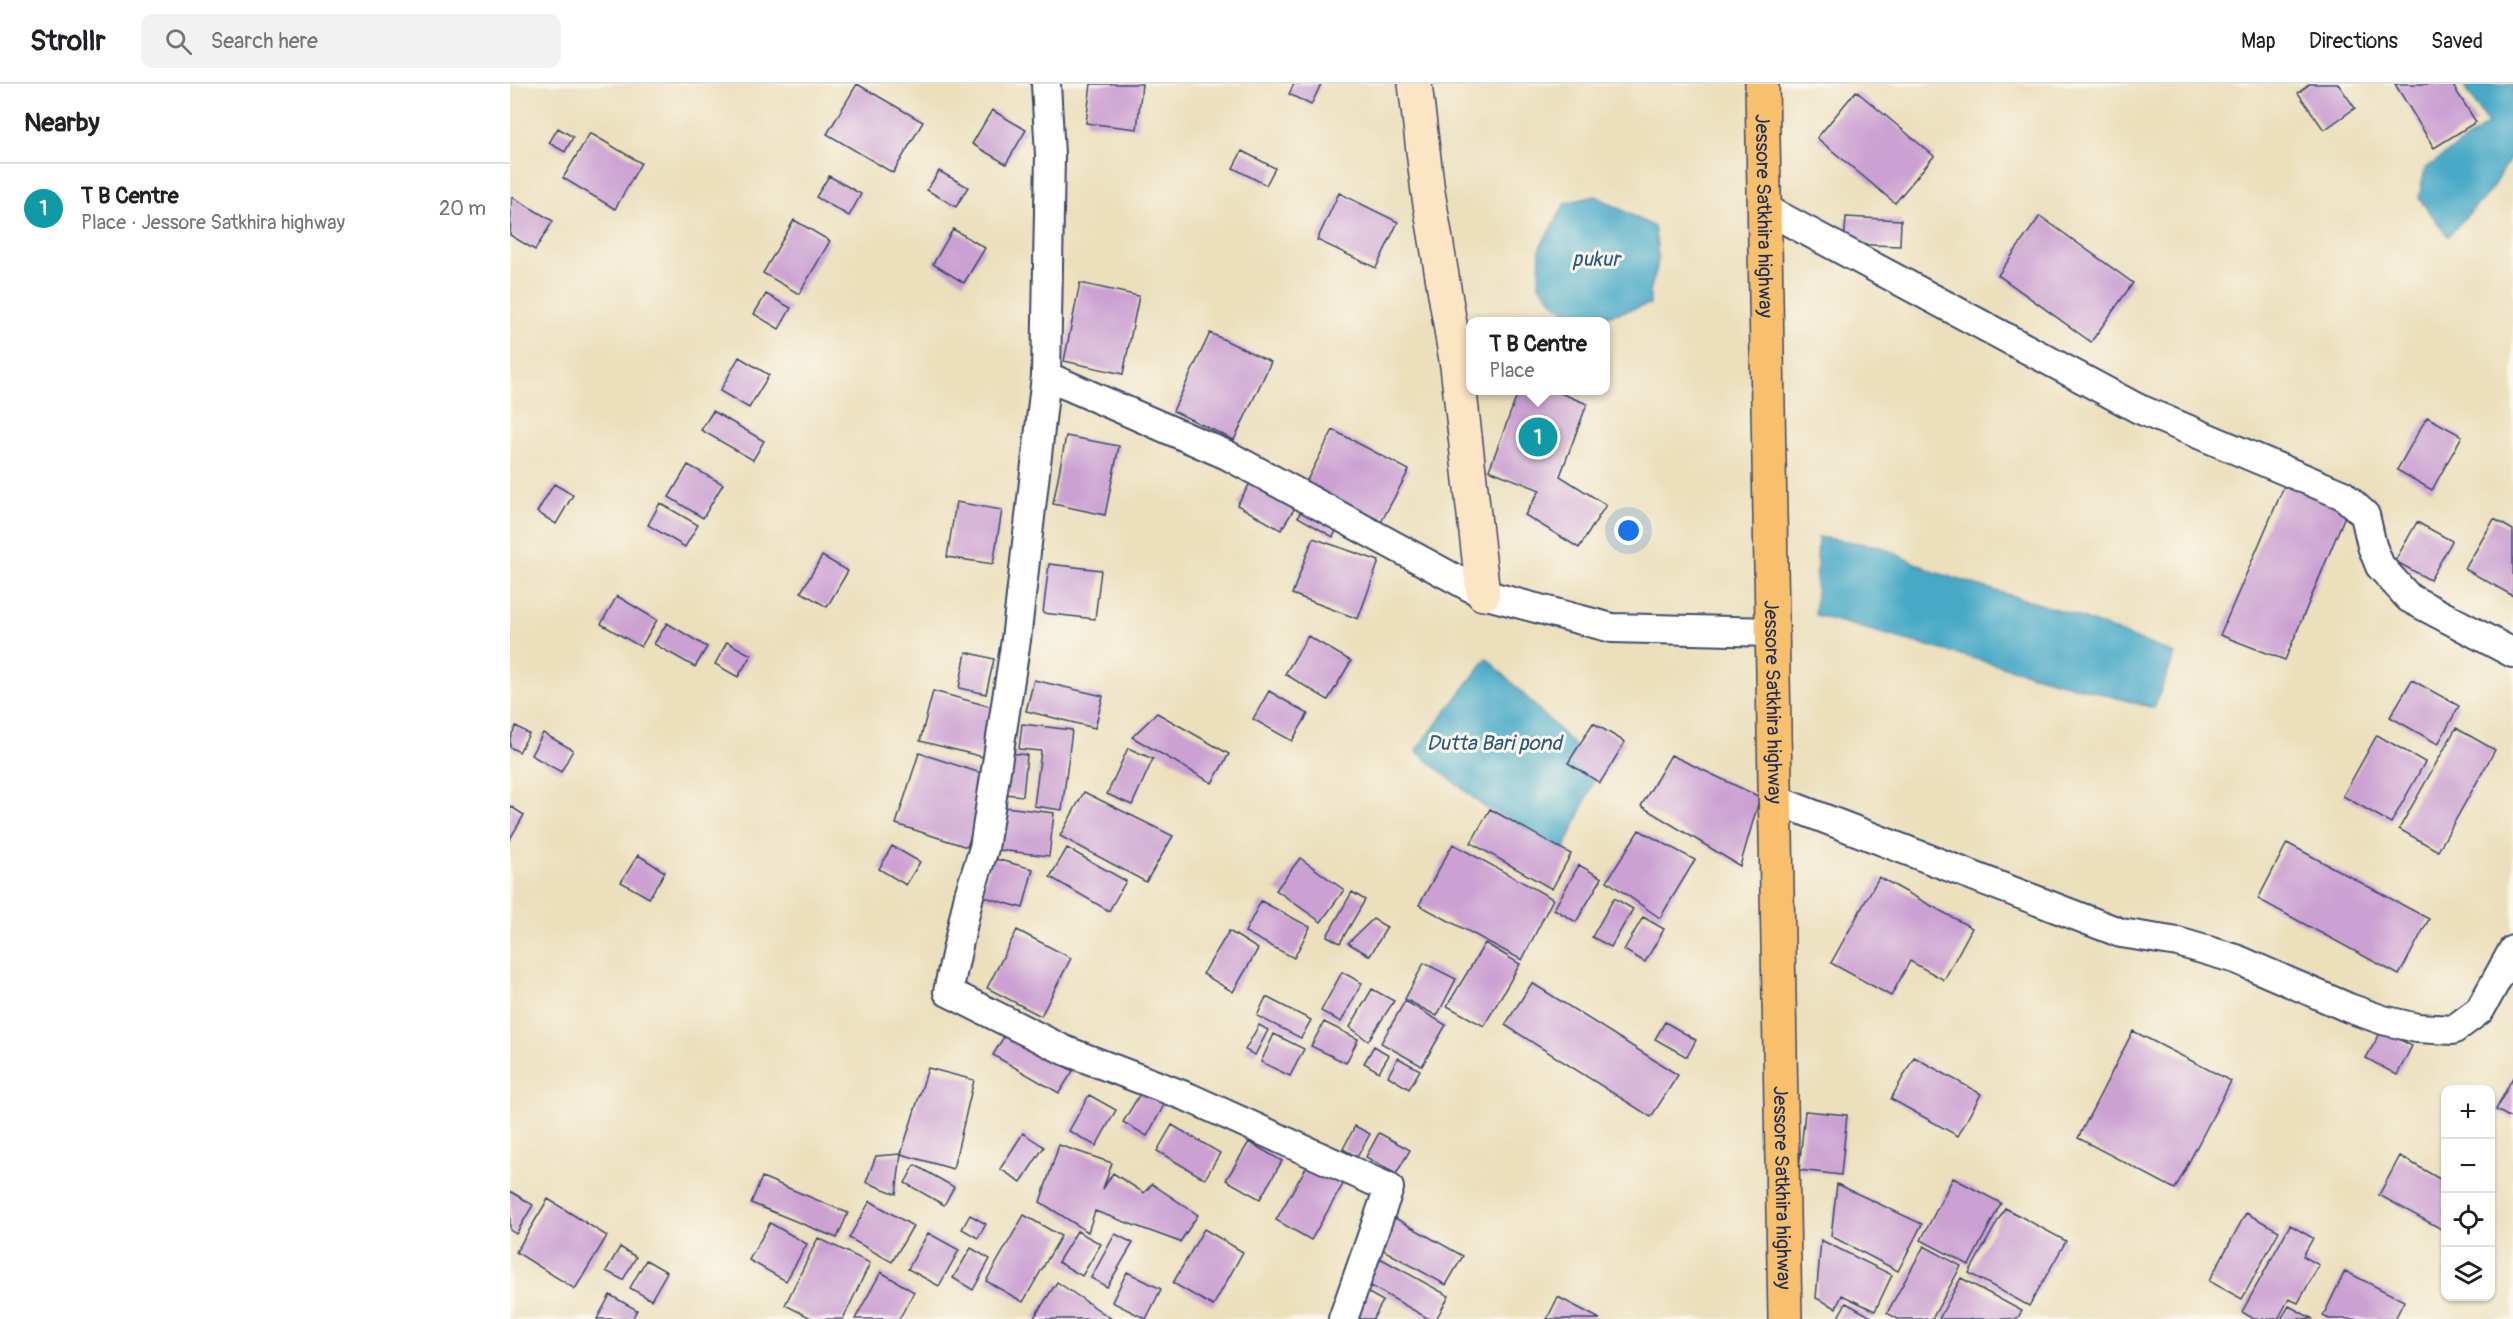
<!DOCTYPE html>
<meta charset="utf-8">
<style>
:root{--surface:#fff;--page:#f2f2f2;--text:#202124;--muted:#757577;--line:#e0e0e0;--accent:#db2777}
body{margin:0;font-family:Pangolin,sans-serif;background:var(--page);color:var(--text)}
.controls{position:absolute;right:18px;bottom:18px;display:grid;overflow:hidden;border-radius:12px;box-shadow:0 2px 4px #0004}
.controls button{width:54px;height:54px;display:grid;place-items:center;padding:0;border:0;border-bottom:2px solid var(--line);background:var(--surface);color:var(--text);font:30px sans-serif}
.you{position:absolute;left:1119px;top:447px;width:21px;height:21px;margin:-15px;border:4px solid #fff;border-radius:50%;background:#1a73e8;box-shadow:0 0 0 9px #1a73e833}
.badge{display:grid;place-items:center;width:39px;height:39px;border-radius:50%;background:var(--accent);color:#fff;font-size:20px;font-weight:700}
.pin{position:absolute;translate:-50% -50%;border:3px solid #fff;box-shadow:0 2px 6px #0006}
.popup{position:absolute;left:956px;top:233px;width:144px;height:78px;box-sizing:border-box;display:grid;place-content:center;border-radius:12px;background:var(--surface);filter:drop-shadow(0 2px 4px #0005);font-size:20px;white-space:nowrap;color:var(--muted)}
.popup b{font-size:22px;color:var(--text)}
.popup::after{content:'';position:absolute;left:50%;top:100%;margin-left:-12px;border:12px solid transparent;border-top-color:var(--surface)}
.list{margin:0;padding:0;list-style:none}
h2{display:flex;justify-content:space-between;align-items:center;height:78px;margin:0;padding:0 24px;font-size:26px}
h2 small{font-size:20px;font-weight:400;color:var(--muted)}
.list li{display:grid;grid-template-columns:39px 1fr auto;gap:18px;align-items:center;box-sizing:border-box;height:90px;padding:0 24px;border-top:2px solid var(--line)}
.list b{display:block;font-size:22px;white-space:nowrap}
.list p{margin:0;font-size:20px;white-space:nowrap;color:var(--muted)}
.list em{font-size:20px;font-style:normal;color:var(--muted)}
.icon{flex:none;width:33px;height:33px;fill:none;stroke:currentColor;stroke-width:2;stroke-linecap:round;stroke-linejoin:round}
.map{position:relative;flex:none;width:2003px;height:1235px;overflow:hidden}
header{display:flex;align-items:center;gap:36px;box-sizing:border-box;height:84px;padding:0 30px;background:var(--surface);border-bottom:2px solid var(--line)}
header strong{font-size:28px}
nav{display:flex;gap:33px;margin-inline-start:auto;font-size:21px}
.search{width:420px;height:54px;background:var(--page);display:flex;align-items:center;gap:15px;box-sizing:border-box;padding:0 21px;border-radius:12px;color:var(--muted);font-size:22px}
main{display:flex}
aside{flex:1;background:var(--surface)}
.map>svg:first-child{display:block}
.water{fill:#46a9c6;stroke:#306c92;stroke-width:1.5}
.building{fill:#cba0d2}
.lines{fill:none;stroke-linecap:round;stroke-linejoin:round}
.street-casing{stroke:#3a496c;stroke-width:32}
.secondary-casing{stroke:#3a496c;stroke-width:36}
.highway-casing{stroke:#3a496c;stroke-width:36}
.street{stroke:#fff;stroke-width:28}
.secondary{stroke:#fce5c4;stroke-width:33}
.highway{stroke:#f8bf6c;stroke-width:33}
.labels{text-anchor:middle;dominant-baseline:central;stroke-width:6;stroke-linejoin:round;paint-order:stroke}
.street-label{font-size:20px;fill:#1b2f5e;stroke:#fbf7ec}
.water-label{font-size:21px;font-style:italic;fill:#2a5a82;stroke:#fbf7ec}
</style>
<header>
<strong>Strollr</strong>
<div class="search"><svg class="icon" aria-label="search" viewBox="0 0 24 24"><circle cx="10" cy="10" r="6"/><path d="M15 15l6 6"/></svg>Search here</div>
<nav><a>Map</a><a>Directions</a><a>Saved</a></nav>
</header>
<main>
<aside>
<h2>Nearby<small></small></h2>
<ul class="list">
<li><span class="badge" style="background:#0f9aa8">1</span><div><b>T B Centre</b><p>Place · Jessore Satkhira highway</p></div><em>20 m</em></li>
</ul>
</aside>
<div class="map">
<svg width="2003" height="1235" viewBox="0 0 2003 1235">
<rect width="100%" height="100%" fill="#fbf7ec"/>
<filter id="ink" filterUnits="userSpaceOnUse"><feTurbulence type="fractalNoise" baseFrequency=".0167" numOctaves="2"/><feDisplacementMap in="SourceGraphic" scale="12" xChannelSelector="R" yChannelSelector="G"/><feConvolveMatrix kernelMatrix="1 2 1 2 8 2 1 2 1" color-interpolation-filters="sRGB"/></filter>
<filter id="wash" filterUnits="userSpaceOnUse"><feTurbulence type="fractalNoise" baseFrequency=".008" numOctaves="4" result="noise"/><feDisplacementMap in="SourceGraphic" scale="24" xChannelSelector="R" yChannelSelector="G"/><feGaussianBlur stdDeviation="1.35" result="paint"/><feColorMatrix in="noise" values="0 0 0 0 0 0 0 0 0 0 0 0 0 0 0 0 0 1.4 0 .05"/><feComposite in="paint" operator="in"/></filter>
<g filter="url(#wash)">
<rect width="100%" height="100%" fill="#ebdfbc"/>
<!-- water -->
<path class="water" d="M 1953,0 L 2003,0 L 2003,69 L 1983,104 L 1938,152 L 1909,114 L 1915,85 L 1978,40 Z
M 1086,112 L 1144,143 C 1146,156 1150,173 1146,187 C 1142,203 1139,202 1140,220 C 1111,227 1075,245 1049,223 C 1041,216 1035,208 1029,201 L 1030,163 L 1056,119 Z
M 1308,453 L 1369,462 L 1424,488 L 1559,529 L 1665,570 L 1644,624 L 1305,531 Z
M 977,574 L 1089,686 L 1047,782 L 906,667 Z"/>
<g id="blocks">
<!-- building -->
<path class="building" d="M 347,0 L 413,38 L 383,89 L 317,50 Z
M 581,0 L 632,0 L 627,45 L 576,39 Z
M 784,0 L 811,0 L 801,21 L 779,10 Z
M 1800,0 L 1828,0 L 1845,24 L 1814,46 L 1788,9 Z
M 1885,0 L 1942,0 L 1966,38 L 1924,64 Z
M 1346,7 L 1424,72 L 1385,119 L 1307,54 Z
M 482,26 L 516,46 L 496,80 L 462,60 Z
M 48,44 L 63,53 L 55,68 L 39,59 Z
M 80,49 L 131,79 L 105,125 L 53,94 Z
M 732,67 L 765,84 L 756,101 L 723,84 Z
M 429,87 L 458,103 L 446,123 L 417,106 Z
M 319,92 L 351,110 L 339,132 L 306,113 Z
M 829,109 L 888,138 L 866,184 L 807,156 Z
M 2,113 L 43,137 L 25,166 L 0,151 Z
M 1530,132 L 1623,199 L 1581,258 L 1488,191 Z
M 1336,133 L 1391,136 L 1390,162 L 1334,160 Z
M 284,136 L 320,157 L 289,210 L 253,189 Z
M 443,145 L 475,164 L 454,199 L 423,180 Z
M 570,199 L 629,212 L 613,290 L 554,277 Z
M 256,210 L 281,224 L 269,245 L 244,230 Z
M 700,249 L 761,278 L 724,356 L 663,327 Z
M 229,273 L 259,291 L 239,324 L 210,307 Z
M 1009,306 L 1043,306 L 1077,320 L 1050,392 L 1096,421 L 1069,464 L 1015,431 L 1030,406 L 979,386 Z
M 203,327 L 254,357 L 243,376 L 191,346 Z
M 1917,333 L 1952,352 L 1922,406 L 1887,386 Z
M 823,346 L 899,386 L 869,442 L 794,402 Z
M 556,352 L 609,362 L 595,431 L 543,420 Z
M 178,381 L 213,400 L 193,434 L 159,413 Z
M 1778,393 L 1839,422 L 1775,576 L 1710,551 Z
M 742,396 L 786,422 L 771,446 L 727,421 Z
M 44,400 L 63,411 L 46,440 L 27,428 Z
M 446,418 L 492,426 L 483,480 L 437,473 Z
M 150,419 L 188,441 L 175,463 L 138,441 Z
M 792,424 L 827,445 L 823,453 L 788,433 Z
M 1984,435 L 2003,446 L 2003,512 L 1955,485 Z
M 1907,438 L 1942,457 L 1920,496 L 1885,477 Z
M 803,454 L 869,477 L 848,535 L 782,510 Z
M 312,472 L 338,487 L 317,523 L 291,508 Z
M 539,480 L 591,486 L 585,535 L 533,529 Z
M 107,512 L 147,536 L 131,563 L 91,540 Z
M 157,539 L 197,563 L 185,583 L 144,560 Z
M 798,552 L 841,577 L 818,616 L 775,590 Z
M 217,558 L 241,571 L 228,593 L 205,580 Z
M 456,568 L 484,575 L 476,610 L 449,604 Z
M 524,596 L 593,612 L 585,644 L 516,627 Z
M 1902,596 L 1949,622 L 1928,660 L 1880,633 Z
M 423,607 L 482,623 L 481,675 L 410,657 Z
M 759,607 L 798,630 L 782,657 L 743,635 Z
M 647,629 L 719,670 L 702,699 L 622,653 Z
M 1083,639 L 1115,658 L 1090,699 L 1058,679 Z
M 512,640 L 562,646 L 552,726 L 524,722 L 531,667 L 509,665 Z
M 6,642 L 19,650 L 9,668 L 0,663 L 0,654 Z
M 1946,644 L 1985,666 L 1928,767 L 1889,745 Z
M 33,649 L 63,666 L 51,688 L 21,671 Z
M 1867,651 L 1915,678 L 1881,739 L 1833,712 Z
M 618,664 L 643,675 L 622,721 L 597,710 Z
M 409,669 L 480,692 L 457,763 L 386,740 Z
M 500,669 L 517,671 L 513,712 L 495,710 Z
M 1161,671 L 1250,713 L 1230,782 L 1131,722 Z
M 574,708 L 663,752 L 636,798 L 550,752 Z
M 0,722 L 14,731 L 0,755 Z
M 494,723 L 544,729 L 539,772 L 489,766 Z
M 980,725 L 1061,770 L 1042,805 L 961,759 Z
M 1129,746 L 1185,776 L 1150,834 L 1097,797 Z
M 1777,759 L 1919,835 L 1889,891 L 1748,815 Z
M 943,760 L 1043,815 L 1012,876 L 909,821 Z
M 382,762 L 410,778 L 396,801 L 369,785 Z
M 557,764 L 616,797 L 599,827 L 540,793 Z
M 128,771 L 155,788 L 139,814 L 111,798 Z
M 482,774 L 523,785 L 513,824 L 471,812 Z
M 790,774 L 834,806 L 811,838 L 766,806 Z
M 1069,781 L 1092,794 L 1066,838 L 1044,825 Z
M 1369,793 L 1462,844 L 1434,896 L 1400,877 L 1381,912 L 1321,879 Z
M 842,808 L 855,816 L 830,859 L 817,852 Z
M 1104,814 L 1123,825 L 1101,863 L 1082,853 Z
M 751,817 L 800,843 L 784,874 L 735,848 Z
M 1133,833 L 1154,845 L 1135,878 L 1114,866 Z
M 863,835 L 877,843 L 860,872 L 838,859 Z
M 507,846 L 561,874 L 531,932 L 477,904 Z
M 719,847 L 748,865 L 723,908 L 693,890 Z
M 975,859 L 1010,880 L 974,942 L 937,922 Z
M 914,879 L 946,895 L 927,932 L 895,915 Z
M 832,888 L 852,899 L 831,938 L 811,927 Z
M 1022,899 L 1168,991 L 1141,1033 L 995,941 Z
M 862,905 L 884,917 L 858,957 L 840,943 Z
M 756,913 L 801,936 L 791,954 L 747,932 Z
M 895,917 L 936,941 L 912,982 L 871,959 Z
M 814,938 L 848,955 L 836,979 L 801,962 Z
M 1155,938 L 1186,956 L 1177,973 L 1145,955 Z
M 749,941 L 758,946 L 745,971 L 735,966 Z
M 1872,946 L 1902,962 L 1887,991 L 1856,974 Z
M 1623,947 L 1721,997 L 1665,1105 L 1568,1054 Z
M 496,949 L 563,987 L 549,1009 L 483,971 Z
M 764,950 L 794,965 L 780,992 L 751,978 Z
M 864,962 L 879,971 L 869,988 L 854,979 Z
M 1404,973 L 1471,1010 L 1448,1052 L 1381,1015 Z
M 888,974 L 910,986 L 899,1005 L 878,992 Z
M 418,984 L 464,996 L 443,1085 L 391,1070 Z
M 2003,993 L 2003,1035 L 1986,1026 Z
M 631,1008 L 654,1021 L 637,1052 L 613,1038 Z
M 579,1011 L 606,1026 L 586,1062 L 559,1047 Z
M 1295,1027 L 1337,1031 L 1331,1091 L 1289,1086 Z
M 662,1041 L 710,1069 L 695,1095 L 647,1067 Z
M 845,1042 L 860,1050 L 847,1073 L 833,1065 Z
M 513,1049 L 534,1063 L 511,1098 L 490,1085 Z
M 869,1049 L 900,1066 L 886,1090 L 856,1073 Z
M 739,1058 L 772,1077 L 750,1115 L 716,1096 Z
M 549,1061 L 602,1079 L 593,1105 L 603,1089 L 634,1109 L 642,1100 L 688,1131 L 670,1158 L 585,1127 L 578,1148 L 530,1118 Z
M 391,1070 L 386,1110 L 356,1098 L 366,1072 Z
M 1890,1072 L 1935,1098 L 1935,1141 L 1933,1146 L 1869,1111 Z
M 801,1075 L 836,1095 L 801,1156 L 766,1136 Z
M 405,1081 L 444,1103 L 434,1121 L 395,1099 Z
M 252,1093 L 338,1129 L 327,1154 L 241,1119 Z
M 1443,1094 L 1491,1119 L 1459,1181 L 1411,1156 Z
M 1327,1100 L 1412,1140 L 1388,1187 L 1321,1152 Z
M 0,1107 L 23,1121 L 6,1150 L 0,1146 Z
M 38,1115 L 97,1152 L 65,1205 L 6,1168 Z
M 360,1117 L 403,1142 L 382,1178 L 339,1154 Z
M 1495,1124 L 1556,1157 L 1519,1222 L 1459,1189 Z
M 1736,1129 L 1769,1147 L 1732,1215 L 1699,1197 Z
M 460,1131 L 476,1140 L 468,1154 L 452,1145 Z
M 514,1131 L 551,1152 L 513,1218 L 476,1197 Z
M 885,1134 L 953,1172 L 936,1201 L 868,1163 Z
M 260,1139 L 297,1160 L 276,1197 L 239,1176 Z
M 1780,1141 L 1803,1154 L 1793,1172 L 1809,1181 L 1788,1219 L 1779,1215 L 1768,1235 L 1744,1235 L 1732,1228 Z
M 694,1145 L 733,1168 L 703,1222 L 663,1199 Z
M 567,1147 L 591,1160 L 572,1192 L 548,1178 Z
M 418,1149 L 449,1166 L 429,1202 L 398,1185 Z
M 605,1150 L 623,1159 L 597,1203 L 581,1194 Z
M 308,1154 L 360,1179 L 333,1235 L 303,1235 L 275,1221 Z
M 1311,1156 L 1382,1191 L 1365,1227 L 1332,1211 L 1326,1224 L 1306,1214 Z
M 1414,1162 L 1451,1182 L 1422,1235 L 1388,1235 L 1377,1229 Z
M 110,1163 L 126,1173 L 113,1196 L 96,1187 Z
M 461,1164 L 480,1175 L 463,1206 L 443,1194 Z
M 868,1173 L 939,1212 L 926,1235 L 919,1235 L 854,1198 Z
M 136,1176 L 157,1188 L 141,1216 L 120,1204 Z
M 1835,1187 L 1894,1217 L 1885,1235 L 1819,1235 L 1813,1232 Z
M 371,1188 L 404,1208 L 389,1235 L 345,1235 Z
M 617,1188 L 651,1205 L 636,1235 L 602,1218 Z
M 1451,1194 L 1512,1227 L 1507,1235 L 1429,1235 Z
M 547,1198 L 602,1235 L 523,1235 Z
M 855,1207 L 873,1217 L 863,1235 L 847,1235 Z
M 100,1211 L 127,1226 L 122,1235 L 87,1235 Z
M 1048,1213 L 1090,1235 L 1037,1235 Z
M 1336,1219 L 1365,1235 L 1327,1235 Z
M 1779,1222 L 1803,1235 L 1771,1235 Z"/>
</g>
</g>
<g filter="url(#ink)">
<use href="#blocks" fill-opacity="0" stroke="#3a496c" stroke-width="1.5"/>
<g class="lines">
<!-- street casing -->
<g class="street-casing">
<path id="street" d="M 1254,124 L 1627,324 L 1833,411 L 1855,431 L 1862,462 L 1870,482 L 1899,514 L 2003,569
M 536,292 L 540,71 L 536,0
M 1266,716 L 1611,849 L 1668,858 L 1726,875 L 1839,924 L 1873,936 L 1907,944 L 1943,946 L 1970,926 L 2003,866
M 833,1235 L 879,1104 L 680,1014 L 554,966 L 438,908 L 459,811 L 474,764 L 506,556 L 536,292 L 717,371 L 973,510 L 1102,544 L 1262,548"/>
</g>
<!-- secondary casing -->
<g class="secondary-casing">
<path id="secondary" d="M 905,0 L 918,108 L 947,282 L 973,510"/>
</g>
<!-- highway casing -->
<g class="highway-casing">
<g id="highway">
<path id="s1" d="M 1252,0 L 1275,1235"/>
</g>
</g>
<!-- street -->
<use href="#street" class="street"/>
<!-- secondary -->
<use href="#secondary" class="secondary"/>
<!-- highway -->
<use href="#highway" class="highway"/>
</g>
</g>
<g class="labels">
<!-- street labels -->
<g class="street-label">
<text stroke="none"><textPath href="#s1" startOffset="132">Jessore Satkhira highway</textPath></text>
<text stroke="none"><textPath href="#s1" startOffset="618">Jessore Satkhira highway</textPath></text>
<text stroke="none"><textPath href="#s1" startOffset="1104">Jessore Satkhira highway</textPath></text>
</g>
<!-- water labels -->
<g class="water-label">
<text x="1086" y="175">pukur</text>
<text x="984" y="659">Dutta Bari pond</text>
</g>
</g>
</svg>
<div class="controls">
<button>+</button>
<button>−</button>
<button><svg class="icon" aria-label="locate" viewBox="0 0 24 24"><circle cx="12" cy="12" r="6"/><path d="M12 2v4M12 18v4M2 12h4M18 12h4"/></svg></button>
<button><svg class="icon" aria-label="layers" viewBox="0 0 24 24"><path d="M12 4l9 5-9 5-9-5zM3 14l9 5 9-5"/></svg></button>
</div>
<div class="you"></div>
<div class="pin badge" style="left:1028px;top:353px;background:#0f9aa8">1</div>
<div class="popup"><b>T B Centre</b>Place</div>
</div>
</main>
